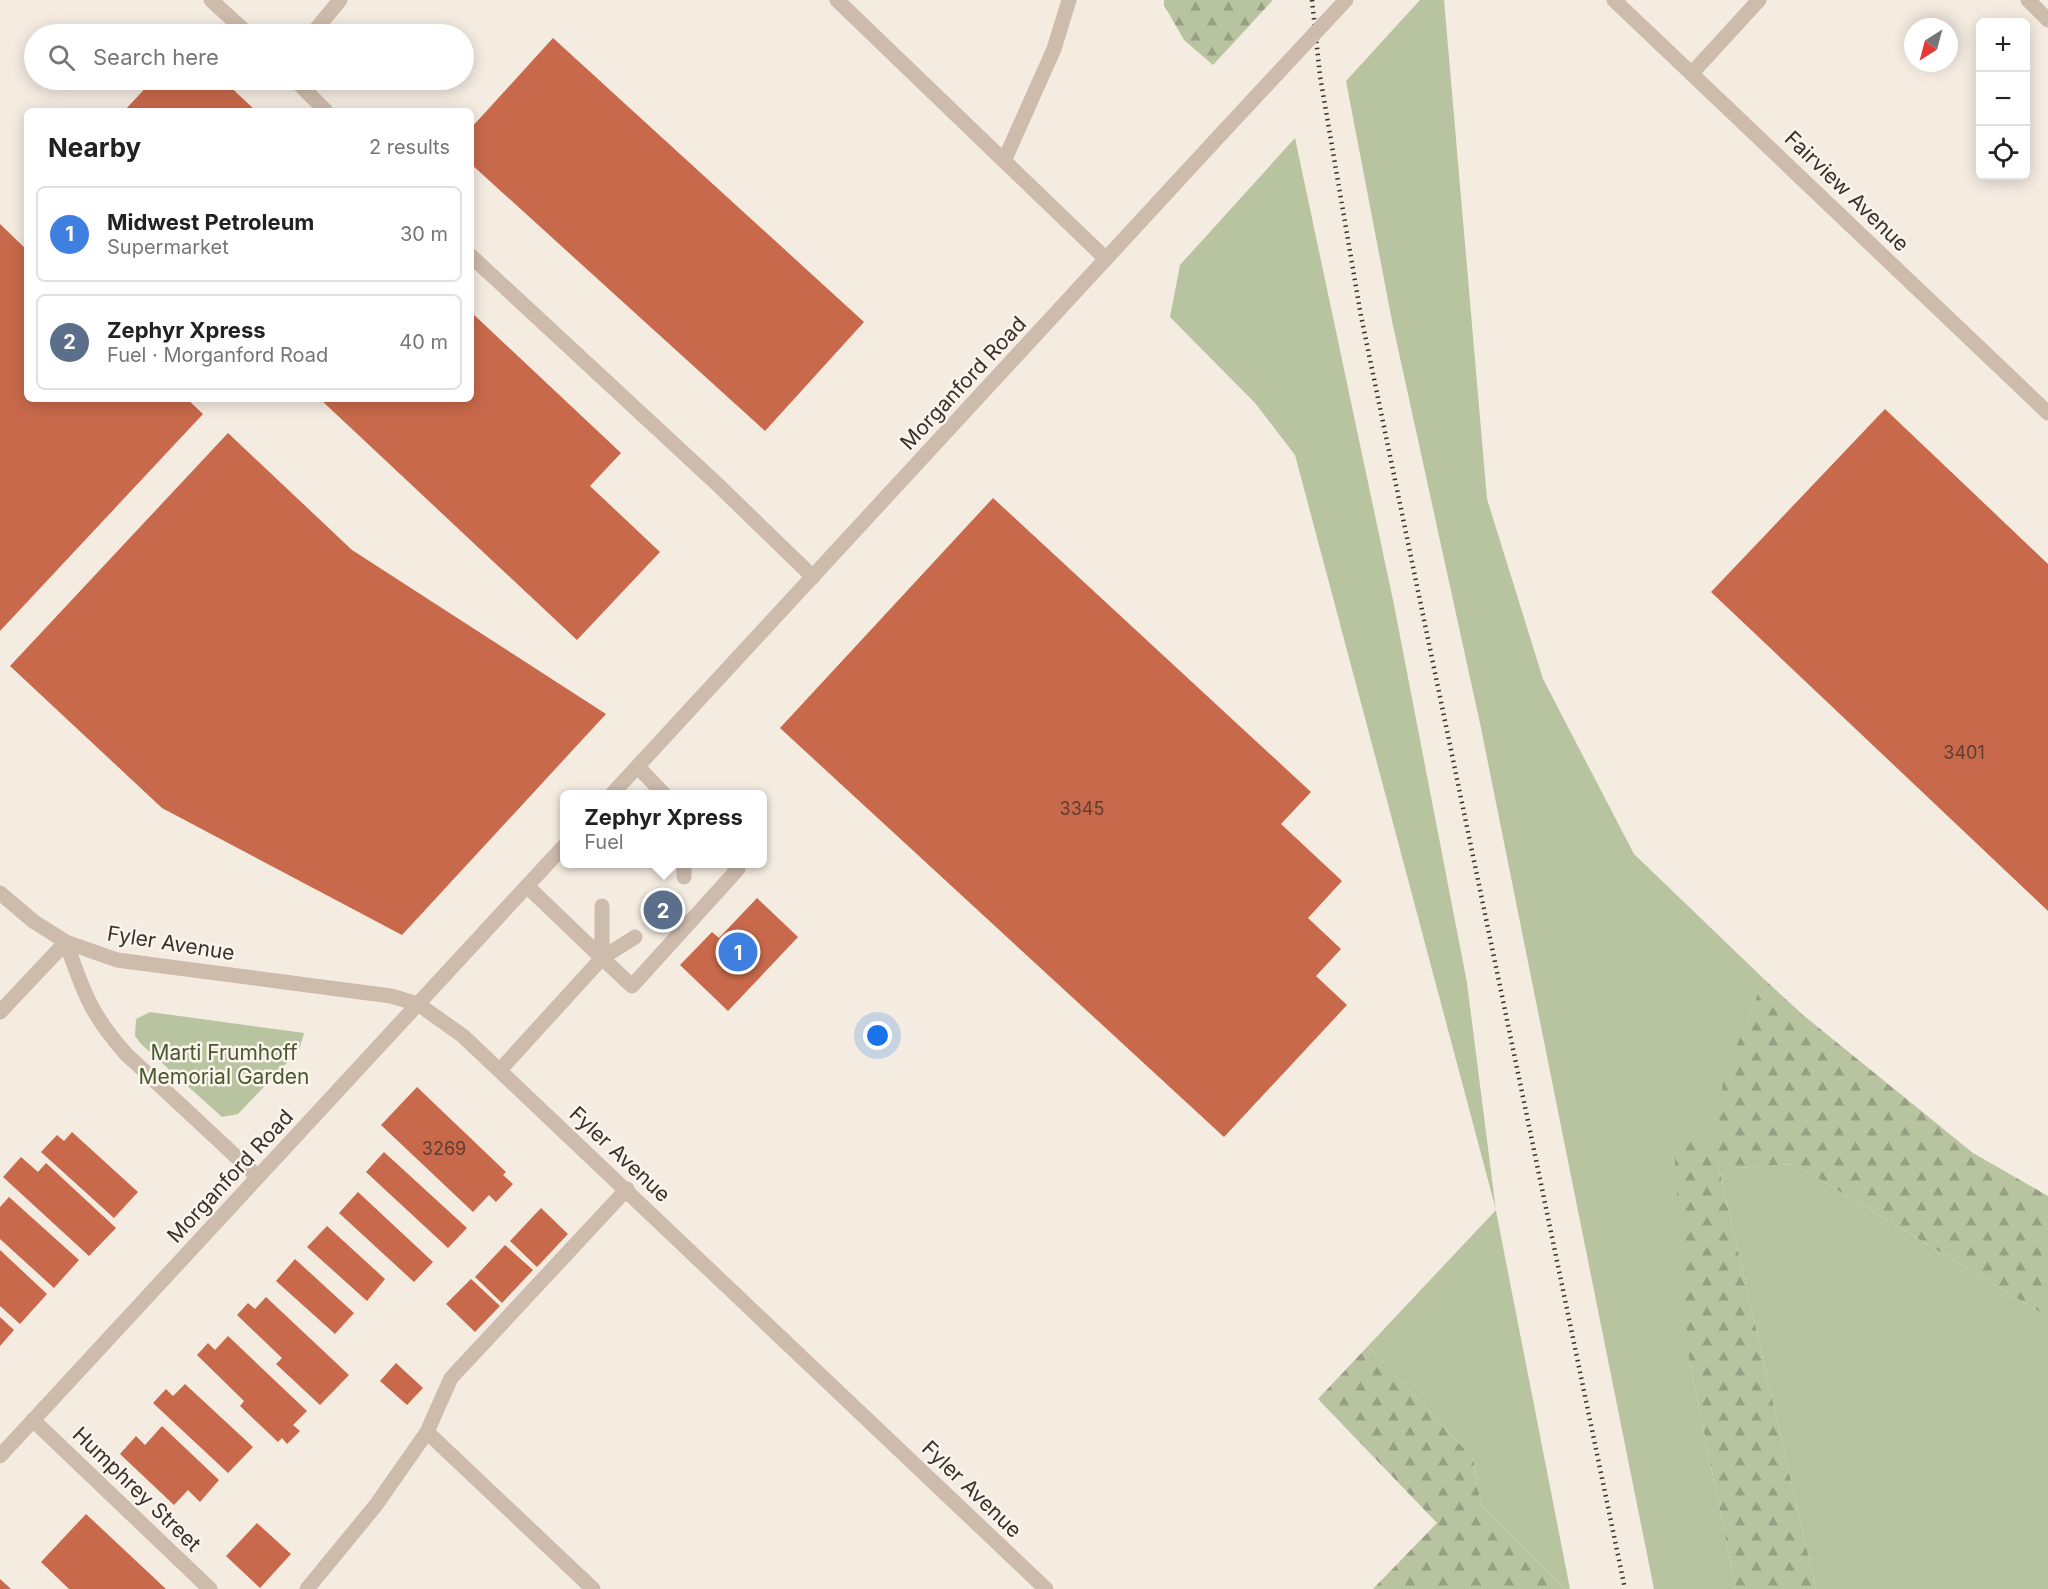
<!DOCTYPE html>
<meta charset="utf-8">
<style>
:root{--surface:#fff;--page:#f6f6f6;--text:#222;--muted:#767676;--line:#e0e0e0;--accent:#1f5a5e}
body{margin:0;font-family:Inter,sans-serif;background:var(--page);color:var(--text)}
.controls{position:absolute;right:18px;top:18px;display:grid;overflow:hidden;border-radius:9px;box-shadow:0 3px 15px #0003}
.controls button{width:54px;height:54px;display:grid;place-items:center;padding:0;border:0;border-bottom:2px solid var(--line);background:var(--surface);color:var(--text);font:30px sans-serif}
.compass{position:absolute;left:1904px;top:18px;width:54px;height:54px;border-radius:50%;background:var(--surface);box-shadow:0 3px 15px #0003;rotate:216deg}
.you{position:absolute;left:878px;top:1036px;width:21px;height:21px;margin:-15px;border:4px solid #fff;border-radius:50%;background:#1a73e8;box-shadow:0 0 0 9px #1a73e833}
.badge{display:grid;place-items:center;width:39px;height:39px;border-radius:50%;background:var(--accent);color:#fff;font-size:20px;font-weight:700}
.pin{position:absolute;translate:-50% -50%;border:3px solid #fff;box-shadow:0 2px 6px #0006}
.popup{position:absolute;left:560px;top:790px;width:207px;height:78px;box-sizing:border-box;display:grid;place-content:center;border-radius:9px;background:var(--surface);filter:drop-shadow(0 2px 4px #0005);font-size:20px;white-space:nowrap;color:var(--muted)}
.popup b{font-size:22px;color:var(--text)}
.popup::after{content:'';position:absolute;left:50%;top:100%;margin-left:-12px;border:12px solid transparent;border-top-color:var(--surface)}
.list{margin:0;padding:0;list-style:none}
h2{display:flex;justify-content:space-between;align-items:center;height:78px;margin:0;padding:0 24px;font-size:26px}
h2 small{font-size:20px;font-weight:400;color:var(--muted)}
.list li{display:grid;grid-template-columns:39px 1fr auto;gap:18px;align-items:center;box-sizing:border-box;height:96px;margin:0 12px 12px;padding:0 12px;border:2px solid var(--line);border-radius:9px}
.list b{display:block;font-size:22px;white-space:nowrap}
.list p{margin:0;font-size:20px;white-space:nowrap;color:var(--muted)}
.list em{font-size:20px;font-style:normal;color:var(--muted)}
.icon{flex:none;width:33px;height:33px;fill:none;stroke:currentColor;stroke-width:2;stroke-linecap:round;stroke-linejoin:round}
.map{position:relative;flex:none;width:2048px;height:1589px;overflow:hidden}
.search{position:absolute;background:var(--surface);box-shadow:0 3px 15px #0003;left:24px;top:24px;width:450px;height:66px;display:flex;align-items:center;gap:15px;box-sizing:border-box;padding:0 21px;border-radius:33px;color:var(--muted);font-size:22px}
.panel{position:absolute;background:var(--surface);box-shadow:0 3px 15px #0003;left:24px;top:108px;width:450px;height:294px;border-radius:9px}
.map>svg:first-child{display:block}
.green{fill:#b8c4a0}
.forest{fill:url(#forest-firs)}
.building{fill:#c8694b}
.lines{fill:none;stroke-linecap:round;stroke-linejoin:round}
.service{stroke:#cdbbac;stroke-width:15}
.minor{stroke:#cdbbac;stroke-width:15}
.tertiary{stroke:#cdbbac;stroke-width:15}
.rail{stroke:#3b302b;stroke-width:4.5;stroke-dasharray:1.5 4.5;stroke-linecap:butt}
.tertiary-bridge{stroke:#cdbbac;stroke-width:15}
.labels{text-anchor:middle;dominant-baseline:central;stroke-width:5;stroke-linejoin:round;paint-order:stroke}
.number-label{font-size:18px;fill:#5e3e33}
.street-label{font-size:21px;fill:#3b302b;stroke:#fbf5ee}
.park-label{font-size:21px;fill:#4a5a2e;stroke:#fbf5ee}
</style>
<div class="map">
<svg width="2048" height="1589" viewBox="0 0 2048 1589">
<defs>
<pattern id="forest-firs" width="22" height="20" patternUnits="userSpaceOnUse" patternTransform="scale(1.5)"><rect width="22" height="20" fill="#b8c4a0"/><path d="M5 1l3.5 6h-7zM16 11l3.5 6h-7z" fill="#97a083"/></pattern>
</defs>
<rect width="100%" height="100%" fill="#f4ebe1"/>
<!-- green -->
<path class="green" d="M 1420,0 L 1444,0 L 1487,499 L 1543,679 L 1634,854 L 1764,979 L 1724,1079 L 1738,1168 L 1794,1164 L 2048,1317 L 2048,1589 L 1816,1589 L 1716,1155 L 1689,1359 L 1736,1589 L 1654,1589 L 1481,728 L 1392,321 L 1346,81 Z
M 1295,138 L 1394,605 L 1467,983 L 1496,1211 L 1570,1589 L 1565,1589 L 1481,1505 L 1473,1458 L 1368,1346 L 1496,1210 L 1295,455 L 1255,403 L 1170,317 L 1180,265 Z
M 150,1012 L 304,1033 L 299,1050 L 238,1114 L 222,1117 L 141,1044 L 135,1036 L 136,1019 Z"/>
<!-- forest -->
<path class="forest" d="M 1164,0 L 1273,0 L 1213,65 L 1184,40 L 1164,5 Z
M 1764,979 L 1803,1015 L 1973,1153 L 2048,1196 L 2048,1317 L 1794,1164 L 1738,1168 L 1716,1155 L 1816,1589 L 1736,1589 L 1689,1359 L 1674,1150 L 1694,1140 L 1716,1154 L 1723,1079 Z
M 1368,1346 L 1473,1458 L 1481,1505 L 1565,1589 L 1373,1589 L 1437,1523 L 1318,1399 Z"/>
<!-- building -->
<path class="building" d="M 553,38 L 864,322 L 765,431 L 471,164 L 471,128 Z
M 153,80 L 223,80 L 256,111 L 124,111 Z
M 0,224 L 27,250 L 27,399 L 187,399 L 203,414 L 0,631 Z
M 471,312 L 621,453 L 590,486 L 660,552 L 577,640 L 320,399 L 471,399 Z
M 1885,409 L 2048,564 L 2048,911 L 1711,592 Z
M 228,433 L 352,550 L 606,714 L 402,935 L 162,808 L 10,666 Z
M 993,498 L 1311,792 L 1281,824 L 1342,881 L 1308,918 L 1341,949 L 1316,976 L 1347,1005 L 1224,1137 L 780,728 Z
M 757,898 L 798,937 L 728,1011 L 680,965 L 712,932 L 719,938 Z
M 417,1087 L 506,1172 L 503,1175 L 513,1184 L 496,1202 L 489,1195 L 473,1212 L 381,1125 Z
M 72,1132 L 138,1192 L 114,1218 L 41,1152 L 57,1135 L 64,1141 Z
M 384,1152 L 467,1228 L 448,1248 L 366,1172 Z
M 21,1157 L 38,1172 L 46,1163 L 116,1228 L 89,1256 L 3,1177 Z
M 358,1192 L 433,1262 L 414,1282 L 339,1213 Z
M 9,1197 L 79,1260 L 54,1288 L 0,1239 L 0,1207 Z
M 541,1208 L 568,1234 L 537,1267 L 510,1241 Z
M 327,1226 L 385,1279 L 367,1301 L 307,1247 Z
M 505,1245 L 533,1270 L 502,1303 L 475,1277 Z
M 0,1250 L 47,1294 L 20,1324 L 0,1306 Z
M 295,1259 L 354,1313 L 335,1334 L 276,1281 Z
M 471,1279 L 500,1306 L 475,1332 L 446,1304 Z
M 266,1297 L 349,1375 L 320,1405 L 276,1364 L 282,1358 L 237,1315 L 248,1303 L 255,1309 Z
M 0,1317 L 14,1330 L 0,1346 Z
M 228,1336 L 307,1411 L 293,1425 L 300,1431 L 287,1444 L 282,1438 L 278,1442 L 240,1406 L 244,1401 L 197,1355 L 208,1343 L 215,1350 Z
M 396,1363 L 423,1388 L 407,1405 L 380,1381 Z
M 185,1384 L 253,1447 L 228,1473 L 153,1403 L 166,1389 L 173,1396 Z
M 162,1426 L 219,1480 L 200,1502 L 188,1490 L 174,1505 L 120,1454 L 136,1436 L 145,1445 Z
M 86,1514 L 166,1589 L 69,1589 L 41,1562 Z
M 257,1523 L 291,1554 L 260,1588 L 226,1556 Z
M 0,1579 L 11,1589 L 0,1589 Z"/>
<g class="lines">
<!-- service -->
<path class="service" d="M 211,0 L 248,34
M 837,0 L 1106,259
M 2028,0 L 2048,20
M 312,34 L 340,0
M 1693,72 L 1759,0
M 295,80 L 326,111
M 1004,161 L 1054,49 L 1069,0
M 471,256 L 717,484 L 813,577
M 638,767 L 664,794
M 684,864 L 684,877
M 602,906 L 602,958 L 635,937
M 602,958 L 632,986 L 738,869 L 733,864
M 0,1012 L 66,942
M 500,1070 L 602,958 L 527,886
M 307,1589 L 376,1505 L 427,1432
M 593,1589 L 427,1432 L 451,1378 L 627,1189"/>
<!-- minor -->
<path class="minor" d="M 1614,0 L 2048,413
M 0,893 L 33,921 L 66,942 L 117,960 L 391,996 L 418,1004 L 463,1036 L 1046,1589
M 66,942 C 83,991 91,1015 126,1054 L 258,1177
M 33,1420 L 210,1589"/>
<!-- tertiary -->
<path class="tertiary" d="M 612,794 L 1222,133
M 0,1456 L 564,846"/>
<!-- rail -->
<path class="rail" d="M 1312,0 L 1320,76 L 1361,316 L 1625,1589"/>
<!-- tertiary-bridge -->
<path class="tertiary-bridge" d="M 1222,133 L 1346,0"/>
</g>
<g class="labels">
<!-- number labels -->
<g class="number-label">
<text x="1964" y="752">3401</text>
<text x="1082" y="808">3345</text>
<text x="444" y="1148">3269</text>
</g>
<!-- street labels -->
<g class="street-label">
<text transform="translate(1847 191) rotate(44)">Fairview Avenue</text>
<text transform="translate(963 383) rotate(-47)">Morganford Road</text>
<text transform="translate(171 943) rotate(9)">Fyler Avenue</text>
<text transform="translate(620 1154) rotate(43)">Fyler Avenue</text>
<text transform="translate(230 1176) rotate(-47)">Morganford Road</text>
<text transform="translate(137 1489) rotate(44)">Humphrey Street</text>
<text transform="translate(972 1489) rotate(44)">Fyler Avenue</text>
</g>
<!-- park labels -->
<g class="park-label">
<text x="224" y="1052">Marti Frumhoff<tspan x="224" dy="24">Memorial Garden</tspan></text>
</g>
</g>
</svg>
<div class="controls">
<button>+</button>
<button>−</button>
<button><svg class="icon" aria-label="locate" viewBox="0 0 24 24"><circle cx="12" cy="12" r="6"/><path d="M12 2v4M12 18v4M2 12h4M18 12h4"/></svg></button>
</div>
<svg class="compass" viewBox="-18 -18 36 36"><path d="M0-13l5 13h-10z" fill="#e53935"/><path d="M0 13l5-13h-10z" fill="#767676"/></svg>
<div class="you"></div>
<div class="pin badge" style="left:738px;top:952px;background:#3f7fe0">1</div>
<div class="pin badge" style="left:663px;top:910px;background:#5c6f8a">2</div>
<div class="popup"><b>Zephyr Xpress</b>Fuel</div>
<div class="search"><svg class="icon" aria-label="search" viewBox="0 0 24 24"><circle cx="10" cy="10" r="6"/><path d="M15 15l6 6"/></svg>Search here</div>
<section class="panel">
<h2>Nearby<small>2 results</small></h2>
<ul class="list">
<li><span class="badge" style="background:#3f7fe0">1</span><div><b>Midwest Petroleum</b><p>Supermarket</p></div><em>30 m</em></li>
<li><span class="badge" style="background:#5c6f8a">2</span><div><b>Zephyr Xpress</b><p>Fuel · Morganford Road</p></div><em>40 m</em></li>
</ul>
</section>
</div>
